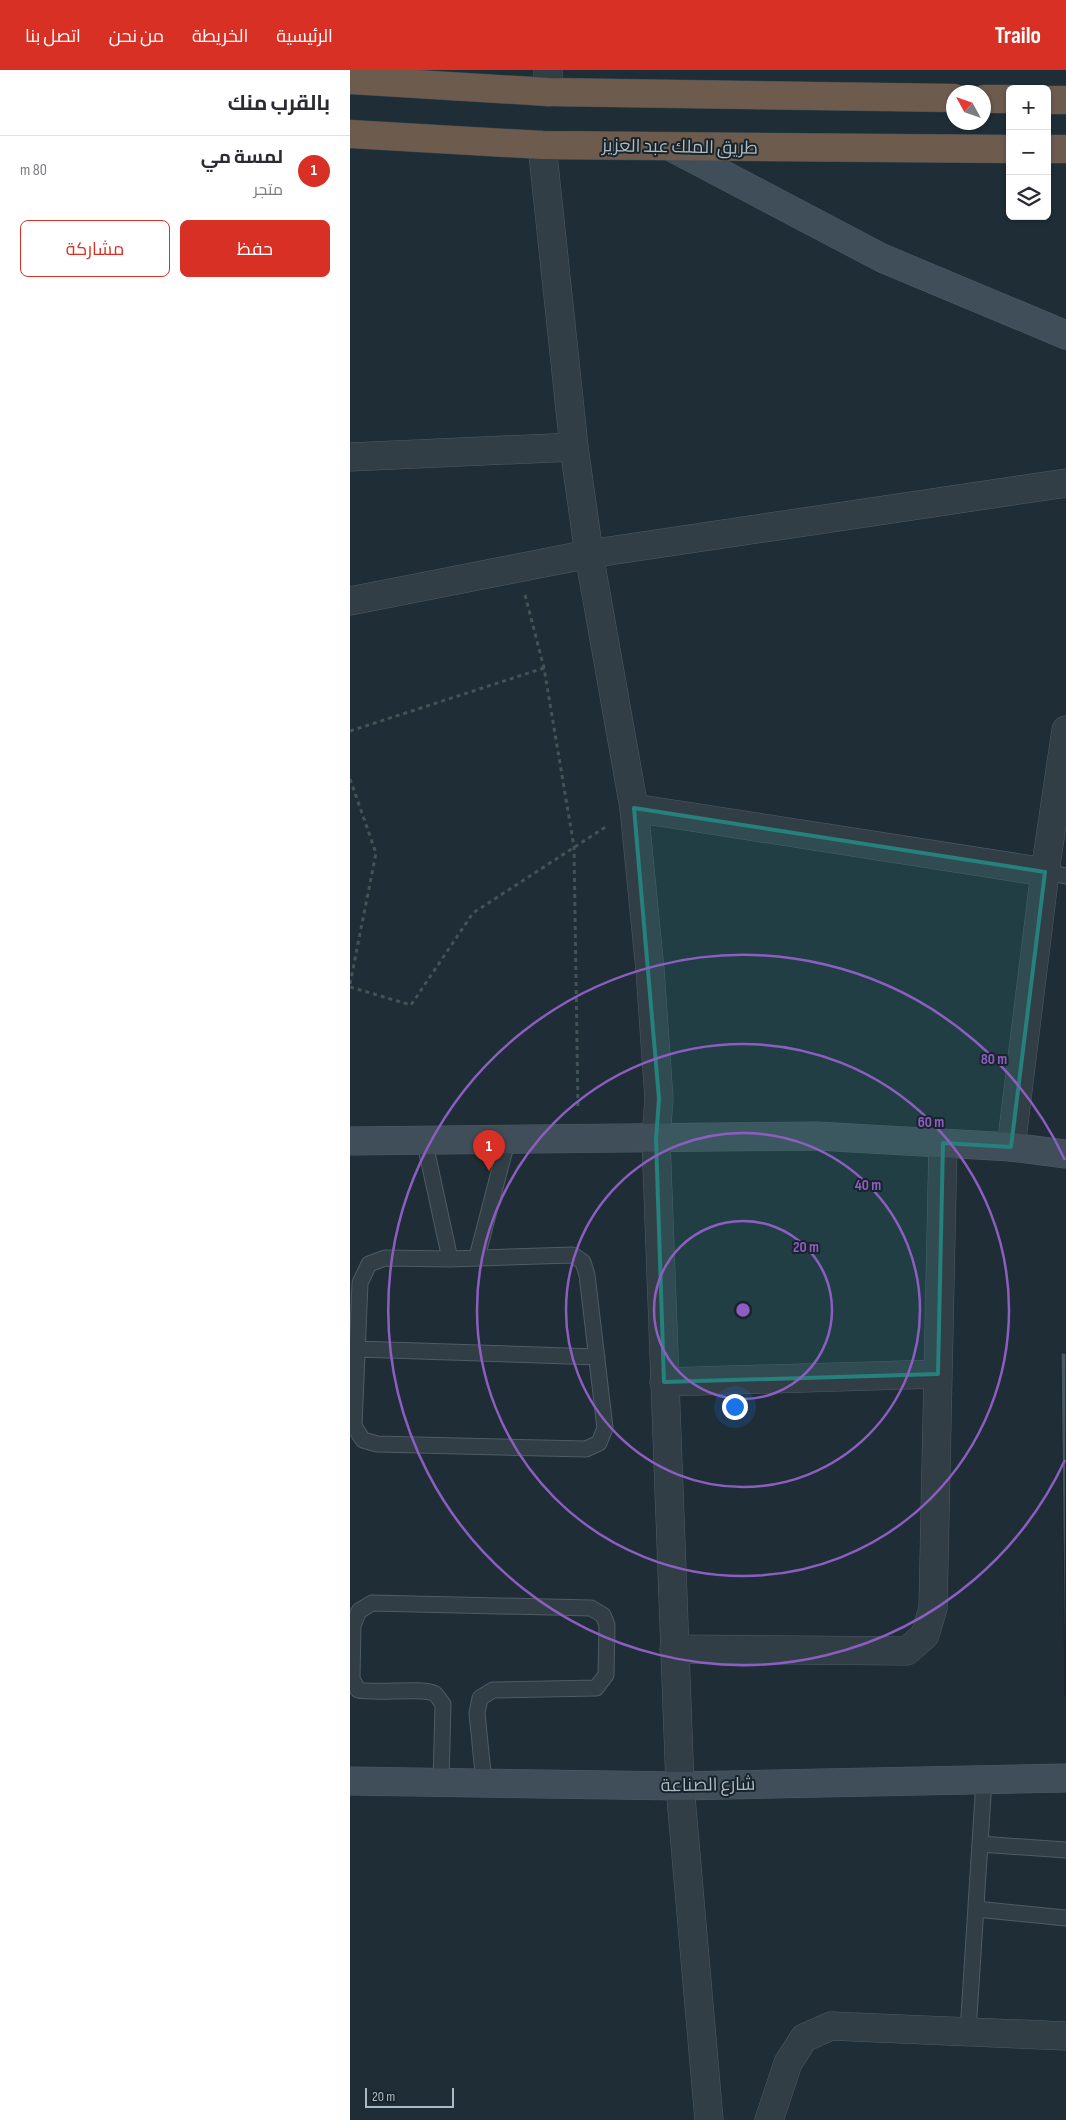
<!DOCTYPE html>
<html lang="ar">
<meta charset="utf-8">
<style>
:root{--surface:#fff;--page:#f2f2f3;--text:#2b2b33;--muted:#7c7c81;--line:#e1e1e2;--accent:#d93025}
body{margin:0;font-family:"Sofia Sans Condensed",Cairo,sans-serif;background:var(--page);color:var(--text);direction:rtl}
.controls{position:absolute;right:15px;top:15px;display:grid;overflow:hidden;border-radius:8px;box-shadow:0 1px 4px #0004}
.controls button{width:45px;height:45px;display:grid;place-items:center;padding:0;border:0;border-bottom:1px solid var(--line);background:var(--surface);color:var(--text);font:25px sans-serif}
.compass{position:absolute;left:596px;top:15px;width:45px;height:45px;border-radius:50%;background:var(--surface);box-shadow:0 1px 4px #0004;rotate:310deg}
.scale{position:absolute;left:15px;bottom:12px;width:89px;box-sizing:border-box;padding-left:5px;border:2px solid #abbac4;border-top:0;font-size:14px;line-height:18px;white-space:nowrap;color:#abbac4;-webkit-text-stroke:4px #18232a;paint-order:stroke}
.you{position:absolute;left:384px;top:1336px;width:18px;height:18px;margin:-12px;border:4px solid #fff;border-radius:50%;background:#1a73e8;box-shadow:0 0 0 8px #1a73e833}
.badge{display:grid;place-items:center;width:32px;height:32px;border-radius:50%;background:var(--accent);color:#fff;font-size:16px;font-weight:700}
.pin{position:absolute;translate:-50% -41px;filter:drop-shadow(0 1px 2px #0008)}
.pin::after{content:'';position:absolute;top:26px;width:18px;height:15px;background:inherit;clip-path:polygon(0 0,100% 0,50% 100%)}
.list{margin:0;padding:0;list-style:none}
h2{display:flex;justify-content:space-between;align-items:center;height:65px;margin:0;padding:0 20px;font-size:21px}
h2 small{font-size:16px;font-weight:400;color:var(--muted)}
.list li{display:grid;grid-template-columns:32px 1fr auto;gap:15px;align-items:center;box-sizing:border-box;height:70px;padding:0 20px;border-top:1px solid var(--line)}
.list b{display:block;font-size:19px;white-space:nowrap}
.list p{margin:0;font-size:16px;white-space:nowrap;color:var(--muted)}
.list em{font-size:16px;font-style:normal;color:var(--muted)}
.actions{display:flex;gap:10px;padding:15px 20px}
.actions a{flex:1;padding:11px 0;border:1px solid var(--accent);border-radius:8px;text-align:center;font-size:18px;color:var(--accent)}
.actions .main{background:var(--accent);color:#fff}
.icon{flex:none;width:28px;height:28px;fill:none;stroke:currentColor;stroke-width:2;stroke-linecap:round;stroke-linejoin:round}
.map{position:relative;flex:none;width:716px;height:2050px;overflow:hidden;direction:ltr}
header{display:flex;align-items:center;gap:30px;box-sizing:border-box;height:70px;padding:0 25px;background:var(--accent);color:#fff}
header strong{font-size:24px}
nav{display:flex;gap:28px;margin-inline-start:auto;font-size:18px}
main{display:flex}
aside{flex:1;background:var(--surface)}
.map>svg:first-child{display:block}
.building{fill:#465862;stroke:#19252d}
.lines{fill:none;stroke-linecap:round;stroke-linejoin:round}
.lane-casing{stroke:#4f5c65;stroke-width:17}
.street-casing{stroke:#4f5c65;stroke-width:29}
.secondary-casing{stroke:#4f5c65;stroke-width:29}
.highway-casing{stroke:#3c4951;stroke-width:29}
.path{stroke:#405554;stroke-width:3;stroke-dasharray:4 4;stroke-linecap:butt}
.lane{stroke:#323e46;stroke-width:15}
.street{stroke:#323e46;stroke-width:28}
.secondary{stroke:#404e59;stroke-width:28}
.highway{stroke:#6d5b4e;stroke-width:28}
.marked{fill:#26807b;fill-opacity:0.2;stroke:#26807b;stroke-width:4;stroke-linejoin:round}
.ring{fill:none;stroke:#8c5ec1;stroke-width:2.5}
.labels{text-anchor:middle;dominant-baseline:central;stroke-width:4;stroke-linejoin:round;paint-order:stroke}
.street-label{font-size:18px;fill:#abbac4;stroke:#18232a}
.centre{fill:#8c5ec1;stroke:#18232a;stroke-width:2.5}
.ring-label{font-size:15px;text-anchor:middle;font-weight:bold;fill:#8c5ec1;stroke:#18232a;stroke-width:4;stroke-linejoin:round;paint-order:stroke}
</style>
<header>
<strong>Trailo</strong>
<nav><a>الرئيسية</a><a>الخريطة</a><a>من نحن</a><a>اتصل بنا</a></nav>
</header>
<main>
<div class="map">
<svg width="716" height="2050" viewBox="0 0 716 2050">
<rect width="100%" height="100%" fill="#1e2d36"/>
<!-- building -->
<path class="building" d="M 711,1283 L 716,1283 L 715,1626 Z"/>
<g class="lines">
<!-- lane casing -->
<g class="lane-casing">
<path id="lane" d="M 695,802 L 716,806
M 74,1069 L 100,1189
M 223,1185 L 233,1192 L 237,1205 L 255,1358 L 249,1373 L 236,1379 L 27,1374 L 13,1370 L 4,1356 L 10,1213 L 19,1194 L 35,1188 L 100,1189 Z
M 127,1187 L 158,1068
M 7,1279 L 247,1287
M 91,1713 L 93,1634 C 90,1631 88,1626 85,1624 C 75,1617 26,1624 8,1620 L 2,1609 L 3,1555 L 9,1541 L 22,1533 L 241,1538 L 253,1545 L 257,1555 L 256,1605 L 246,1618 L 143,1620 L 130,1628 L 127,1643 L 134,1713
M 630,1774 L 716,1780
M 626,1839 L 716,1848
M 618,1962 L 634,1710"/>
</g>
<!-- street casing -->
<g class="street-casing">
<path id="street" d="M 198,0 L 198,22
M 192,75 L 224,377 L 239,484 L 284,738 L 300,900 L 309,1029 L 306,1069 L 330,1716 L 359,2050
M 0,387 L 224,377
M 0,531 L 239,484 L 716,413
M 284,738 L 695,802
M 661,1077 L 695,802 L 716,660
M 314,1312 L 588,1304
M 324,1579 L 557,1581 L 575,1565 L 583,1538 L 593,1073
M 419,2050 L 438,1993 L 454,1968 L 481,1956 L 716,1966"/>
</g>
<!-- secondary casing -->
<g class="secondary-casing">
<path id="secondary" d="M 321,77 L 532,188 L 716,265
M 0,1071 L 467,1066 L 661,1077 L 716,1084
M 0,1711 L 330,1716 L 716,1708"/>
</g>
<!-- highway casing -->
<g class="highway-casing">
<path id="highway" d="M 0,10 L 198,22 L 604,28
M 634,29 L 660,29
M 697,30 L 716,30
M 0,64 L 192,75 L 660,79
M 697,79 L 716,79"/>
</g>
<!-- path -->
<path class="path" d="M 175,525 L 194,598 L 224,777 L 228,1039
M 0,661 L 194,598
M 0,709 L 26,783 L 0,914
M 0,917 L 61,935 L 123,843 L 257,756"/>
<!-- lane -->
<use href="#lane" class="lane"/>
<!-- street -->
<use href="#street" class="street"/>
<!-- secondary -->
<use href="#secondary" class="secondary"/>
<!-- highway -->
<use href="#highway" class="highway"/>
</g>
<!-- marked area -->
<path class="marked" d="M 284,738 L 695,802 L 661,1077 L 593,1073 L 588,1304 L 314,1312 L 306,1069 L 309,1029 Z"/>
<!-- distance rings -->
<g class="ring">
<circle cx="393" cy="1240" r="89"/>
<circle cx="393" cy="1240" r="177"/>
<circle cx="393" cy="1240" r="266"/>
<path d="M715 1390A355 355 0 1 1 715 1090"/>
</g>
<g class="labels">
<!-- street labels -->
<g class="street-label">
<text transform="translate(330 77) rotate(1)">طريق الملك عبد العزيز</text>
<text transform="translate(358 1715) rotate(-1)">شارع الصناعة</text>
</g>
</g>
<circle cx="393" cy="1240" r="8" class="centre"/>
<g class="ring-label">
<text x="644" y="994">80 m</text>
<text x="581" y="1057">60 m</text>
<text x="518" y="1120">40 m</text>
<text x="456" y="1182">20 m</text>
</g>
</svg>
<div class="controls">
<button>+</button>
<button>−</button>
<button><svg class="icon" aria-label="layers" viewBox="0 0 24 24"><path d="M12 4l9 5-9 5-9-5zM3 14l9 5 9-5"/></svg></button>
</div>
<svg class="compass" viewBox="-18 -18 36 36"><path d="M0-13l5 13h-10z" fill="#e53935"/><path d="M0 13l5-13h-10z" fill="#7c7c81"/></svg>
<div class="scale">20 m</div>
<div class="you"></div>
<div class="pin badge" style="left:139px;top:1101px">1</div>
</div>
<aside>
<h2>بالقرب منك<small></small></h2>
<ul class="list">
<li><span class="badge">1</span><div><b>لمسة مي</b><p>متجر</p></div><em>80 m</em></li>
</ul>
<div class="actions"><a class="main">حفظ</a><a>مشاركة</a></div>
</aside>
</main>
